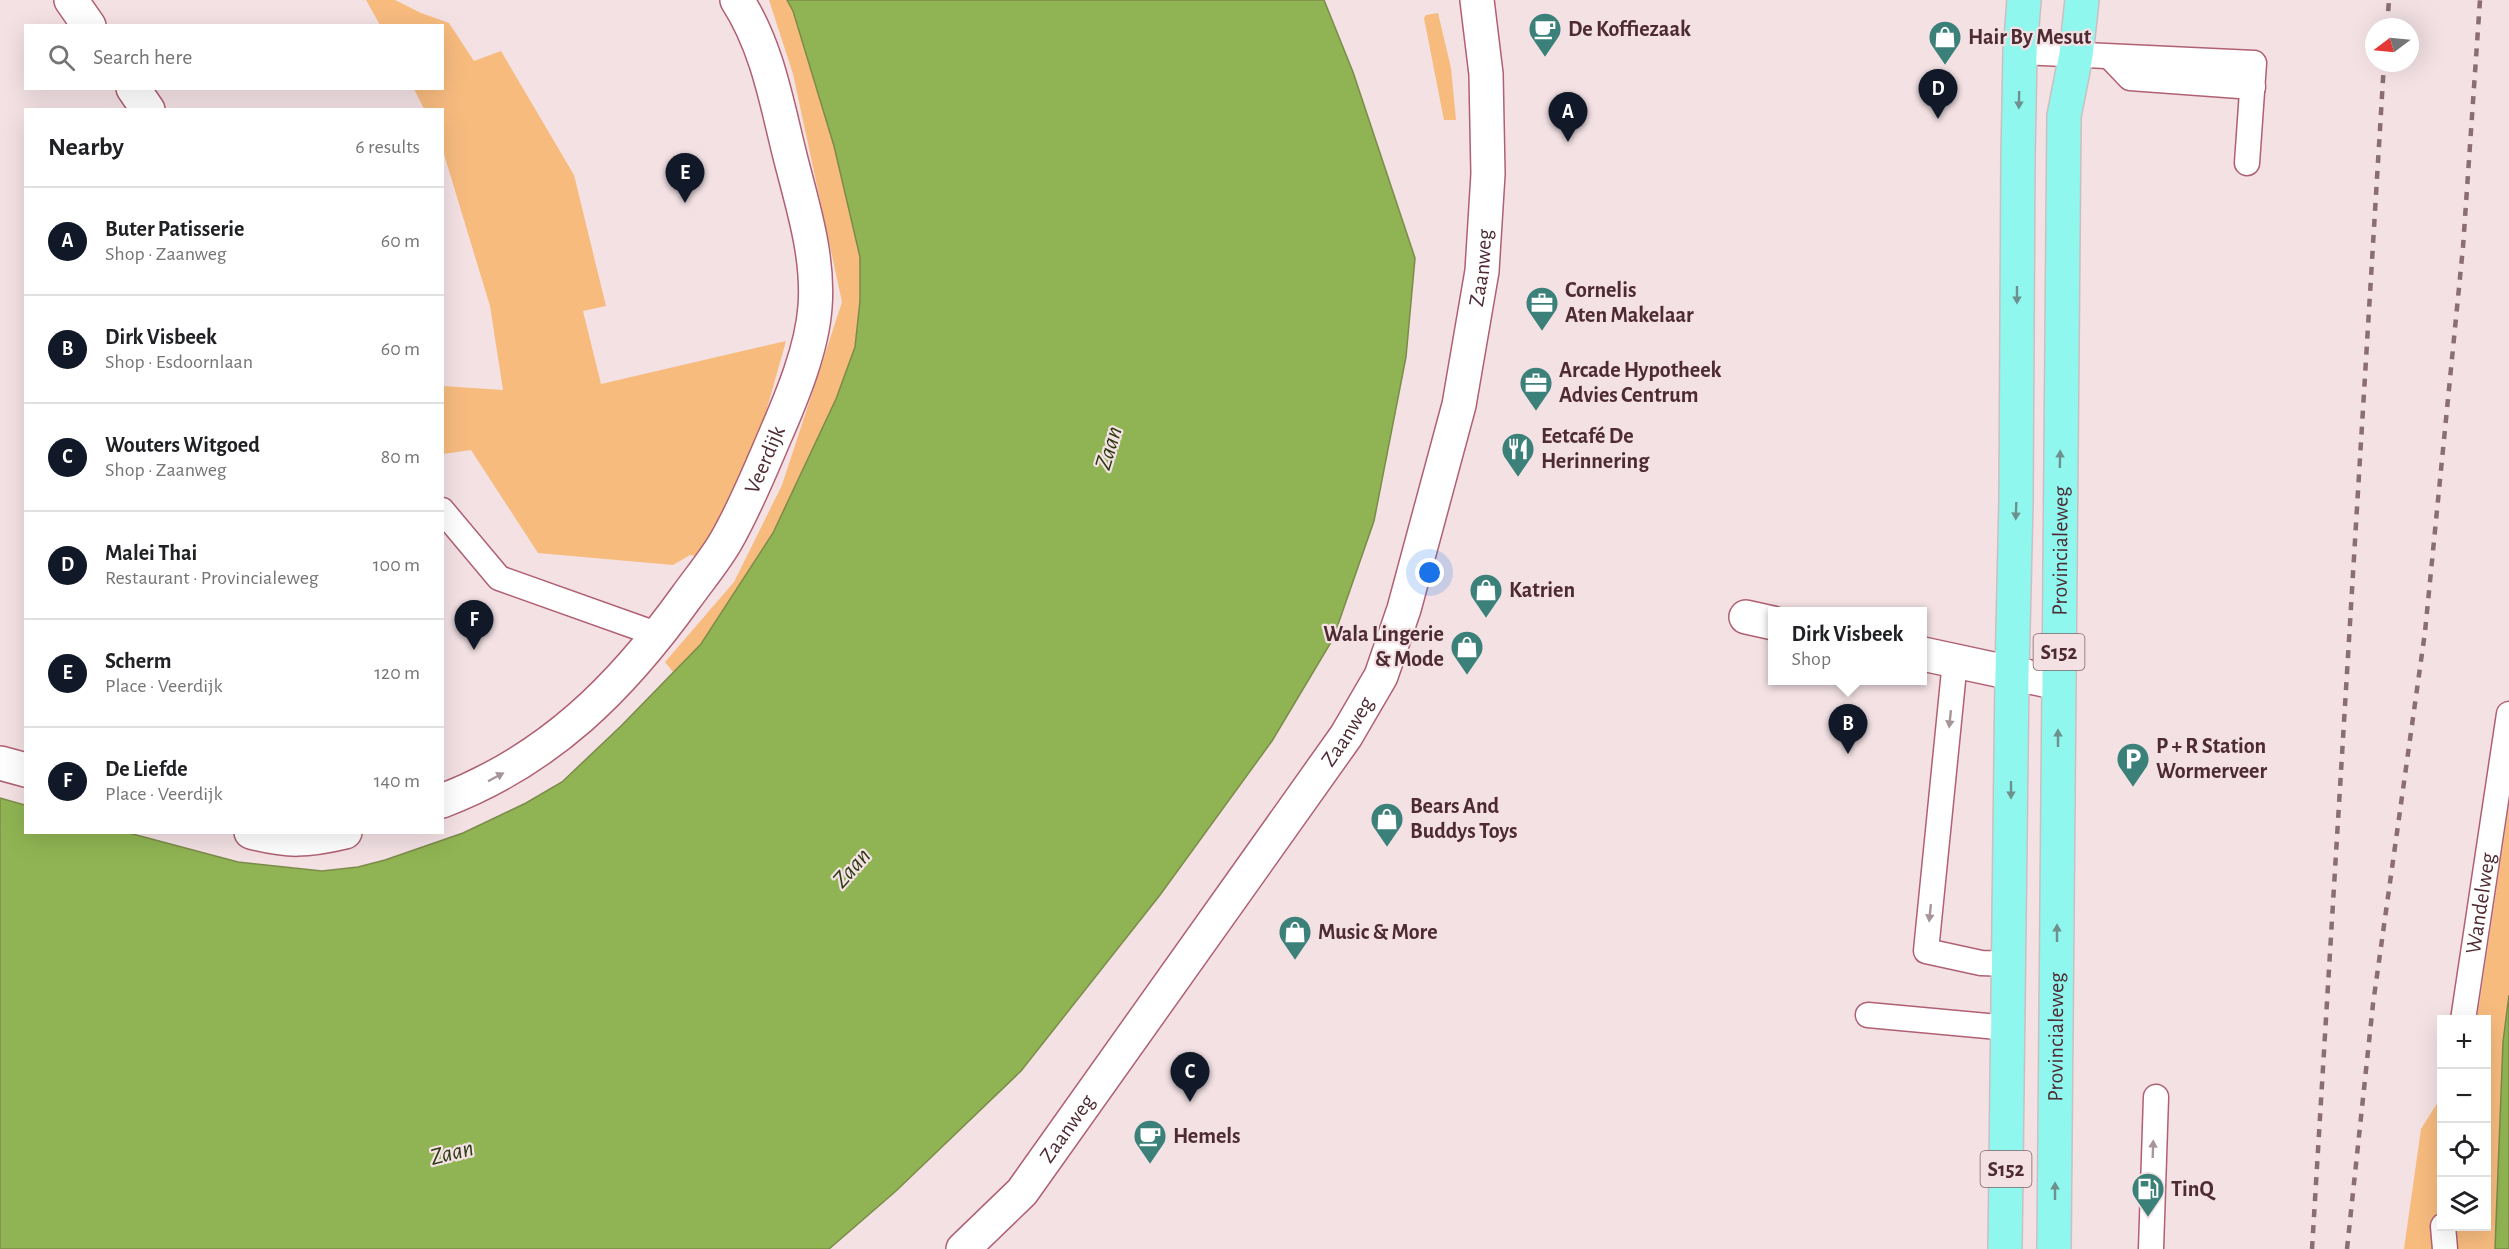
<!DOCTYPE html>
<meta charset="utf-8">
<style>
:root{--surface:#fff;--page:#f2f2f2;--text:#202124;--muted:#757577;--line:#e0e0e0;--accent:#111827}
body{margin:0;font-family:"Alegreya Sans",sans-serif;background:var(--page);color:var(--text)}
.controls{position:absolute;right:18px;bottom:18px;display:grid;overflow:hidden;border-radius:0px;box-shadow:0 6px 24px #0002}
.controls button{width:54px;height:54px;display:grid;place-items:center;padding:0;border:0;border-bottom:2px solid var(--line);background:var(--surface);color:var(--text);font:30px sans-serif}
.compass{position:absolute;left:2365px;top:18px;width:54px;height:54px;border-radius:50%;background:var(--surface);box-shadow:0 6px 24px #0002;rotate:254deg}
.you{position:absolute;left:1430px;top:573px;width:21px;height:21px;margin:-15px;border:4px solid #fff;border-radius:50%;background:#1a73e8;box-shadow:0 0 0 9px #1a73e833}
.badge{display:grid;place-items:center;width:39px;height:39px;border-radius:50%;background:var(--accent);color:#fff;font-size:20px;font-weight:700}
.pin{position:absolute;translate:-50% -50px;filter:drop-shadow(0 2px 3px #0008)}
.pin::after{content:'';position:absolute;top:32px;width:21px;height:18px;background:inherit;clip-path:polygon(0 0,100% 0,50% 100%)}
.popup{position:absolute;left:1768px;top:607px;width:159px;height:78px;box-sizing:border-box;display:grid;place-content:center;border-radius:0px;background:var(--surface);filter:drop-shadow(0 2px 4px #0005);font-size:20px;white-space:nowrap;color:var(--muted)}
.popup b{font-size:22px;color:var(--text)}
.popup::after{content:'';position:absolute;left:50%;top:100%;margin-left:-12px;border:12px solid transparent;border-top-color:var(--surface)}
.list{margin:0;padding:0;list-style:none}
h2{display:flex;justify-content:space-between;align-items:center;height:78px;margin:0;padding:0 24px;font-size:26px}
h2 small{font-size:20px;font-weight:400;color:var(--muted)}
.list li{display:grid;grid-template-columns:39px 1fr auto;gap:18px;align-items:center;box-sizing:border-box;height:108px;padding:0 24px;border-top:2px solid var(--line)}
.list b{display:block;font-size:22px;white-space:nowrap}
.list p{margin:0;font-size:20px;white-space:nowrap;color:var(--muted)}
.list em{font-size:20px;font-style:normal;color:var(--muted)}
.icon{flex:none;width:33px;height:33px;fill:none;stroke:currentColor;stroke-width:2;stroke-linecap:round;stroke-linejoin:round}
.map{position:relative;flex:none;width:2509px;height:1249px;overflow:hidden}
.search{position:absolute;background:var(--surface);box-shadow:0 6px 24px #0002;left:24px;top:24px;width:420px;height:66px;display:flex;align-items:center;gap:15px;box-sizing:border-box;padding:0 21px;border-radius:0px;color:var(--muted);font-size:22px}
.panel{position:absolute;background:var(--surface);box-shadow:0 6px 24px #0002;left:24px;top:108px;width:420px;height:726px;border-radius:0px}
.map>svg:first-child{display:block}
.green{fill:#f7bb7e}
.water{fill:#90b453;stroke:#7c8b49;stroke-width:1.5}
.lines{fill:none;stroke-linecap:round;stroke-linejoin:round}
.service-casing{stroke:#b06073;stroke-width:27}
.minor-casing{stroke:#b06073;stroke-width:36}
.tertiary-casing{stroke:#b06073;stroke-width:36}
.primary-casing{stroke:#cabfc2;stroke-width:36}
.service{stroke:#fff;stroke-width:24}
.minor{stroke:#fff;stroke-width:33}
.tertiary{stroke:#fff;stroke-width:33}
.primary{stroke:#8ff7ee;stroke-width:33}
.rail{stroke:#8a6e74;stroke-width:4.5;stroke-dasharray:8 8;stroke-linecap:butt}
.oneway{fill:#6e9190}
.oneway2{fill:#a69599}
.labels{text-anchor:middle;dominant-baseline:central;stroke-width:4.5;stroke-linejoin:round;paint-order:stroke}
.shield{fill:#f3e1e4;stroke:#806268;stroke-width:1.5}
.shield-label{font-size:21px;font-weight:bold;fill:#4e2b33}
.poi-label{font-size:22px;font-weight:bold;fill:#4e2b33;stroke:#f3e1e4;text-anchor:start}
.street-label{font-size:22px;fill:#4e2b33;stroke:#f3e1e4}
.water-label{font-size:24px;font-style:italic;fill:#2c3a12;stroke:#f3e1e4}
</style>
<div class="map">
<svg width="2509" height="1249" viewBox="0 0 2509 1249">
<rect width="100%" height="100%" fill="#f3e1e4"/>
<!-- green -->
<path class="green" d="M 366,0 L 395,0 L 421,13 L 449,23 L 474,61 L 501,51 L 574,175 L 606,306 L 583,311 L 601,384 L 786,341 L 757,444 L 704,557 L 690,555 L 673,565 L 538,553 L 471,450 L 443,454 L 443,386 L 503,390 L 490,306 L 443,151 L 442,110 L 424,109 L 414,89 L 442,88 L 442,26 L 380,25 Z
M 769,0 L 787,0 L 793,11 L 834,146 L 860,257 L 860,301 L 855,347 L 836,399 L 773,533 L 701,644 L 673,672 L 665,662 L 734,582 L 782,485 L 842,302 L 793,74 Z
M 1438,13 L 1451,68 L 1456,120 L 1444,120 L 1424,18 L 1426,15 Z
M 2509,806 L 2509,995 L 2503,1042 L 2495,1249 L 2404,1249 L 2421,1129 L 2441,1097 L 2442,1226 L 2486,1226 L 2486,1020 L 2477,1019 Z"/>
<!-- water -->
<path class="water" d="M 787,0 L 1324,0 L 1353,72 L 1415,258 L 1406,357 L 1374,521 L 1333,639 L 1272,741 L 1160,895 L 1021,1071 L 896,1191 L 829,1249 L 0,1249 L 0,798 L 25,805 L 26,832 L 129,833 L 238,862 L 322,871 L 358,867 L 385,860 L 463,833 L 526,803 L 562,782 L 621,726 L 701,644 L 773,533 L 836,399 L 855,347 L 860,301 L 860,257 L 834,146 L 793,11 Z
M 2509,995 L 2509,1249 L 2495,1249 L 2503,1042 Z"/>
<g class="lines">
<!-- service casing -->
<g class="service-casing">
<g id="service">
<path d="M 2020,52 L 2254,63 L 2247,163"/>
<path d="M 2110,57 L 2130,78 L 2253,87"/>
<path d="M 442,510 L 499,578 L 659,635"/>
<path d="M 1955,661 L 1926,951 L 1981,963 L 2010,964"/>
<path d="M 1868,1015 L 2009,1028"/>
<path id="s1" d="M 2463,1020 L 2509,714"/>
<path d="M 2443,1226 L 2445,1249"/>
<path d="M 2151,1249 L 2156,1097"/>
</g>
</g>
<!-- minor casing -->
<g class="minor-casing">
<g id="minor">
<path d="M 71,0 L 89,26"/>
<path d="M 133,88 L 148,110"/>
<path d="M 1746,617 L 1773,623"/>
<path d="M 1923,654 L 2058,683"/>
<path d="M 0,763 L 26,770"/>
<path id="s2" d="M 442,801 C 549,760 621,688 687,596 C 700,578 715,560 726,541 C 745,508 760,471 775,436 C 792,397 812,349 815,307 C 819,257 803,207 791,160 C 777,105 768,48 737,0"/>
<path d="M 251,832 C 288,842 307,841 345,832"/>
</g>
</g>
<!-- tertiary casing -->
<g class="tertiary-casing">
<g id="tertiary">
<path id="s3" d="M 963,1249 L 1022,1192 L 1346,736 L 1381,676 L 1404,609 L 1459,405 L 1482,271 L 1488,174 L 1486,74 L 1477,0"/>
</g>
</g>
<!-- primary casing -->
<g class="primary-casing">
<g id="primary">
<path d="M 2005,1249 L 2012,673 L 2016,500 L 2018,157 L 2020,52 L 2024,0"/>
<path id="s4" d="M 2054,1249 L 2064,116 L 2076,55 L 2082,0"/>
</g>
</g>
<!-- service -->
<use href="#service" class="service"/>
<!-- minor -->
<use href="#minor" class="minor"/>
<!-- tertiary -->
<use href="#tertiary" class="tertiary"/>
<!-- primary -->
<use href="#primary" class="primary"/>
<!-- rail -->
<path class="rail" d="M 2387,27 L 2389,0
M 2312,1249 L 2384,63
M 2347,1249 L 2373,1004 L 2425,632 L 2463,247 L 2480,0"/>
</g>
<!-- one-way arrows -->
<defs><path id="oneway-solid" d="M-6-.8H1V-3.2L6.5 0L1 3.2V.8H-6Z" transform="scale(1.5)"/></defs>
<g class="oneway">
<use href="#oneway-solid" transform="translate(2019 100) rotate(91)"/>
<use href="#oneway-solid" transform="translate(2017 295) rotate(90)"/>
<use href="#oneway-solid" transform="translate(2060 459) rotate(-89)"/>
<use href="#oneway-solid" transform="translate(2016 511) rotate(92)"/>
<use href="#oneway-solid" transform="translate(2058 738) rotate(-90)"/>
<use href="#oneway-solid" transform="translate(2011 790) rotate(90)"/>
<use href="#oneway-solid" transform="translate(2057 933) rotate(-90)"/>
<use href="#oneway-solid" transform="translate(2055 1191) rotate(-90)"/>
</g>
<g class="oneway2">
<use href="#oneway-solid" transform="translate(1950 719) rotate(96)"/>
<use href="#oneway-solid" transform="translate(496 777) rotate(-28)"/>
<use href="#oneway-solid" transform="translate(1930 913) rotate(96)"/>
<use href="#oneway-solid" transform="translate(2153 1149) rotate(-88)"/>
</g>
<!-- icons -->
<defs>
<g id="cafe-pin" transform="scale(1.725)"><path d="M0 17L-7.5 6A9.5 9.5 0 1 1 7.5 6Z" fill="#3b817a" stroke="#f3e1e4"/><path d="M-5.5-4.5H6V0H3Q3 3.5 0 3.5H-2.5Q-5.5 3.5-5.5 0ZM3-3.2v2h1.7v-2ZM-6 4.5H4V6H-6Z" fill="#fff"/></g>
<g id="shop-pin" transform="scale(1.725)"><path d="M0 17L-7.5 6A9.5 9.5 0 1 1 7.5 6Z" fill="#3b817a" stroke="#f3e1e4"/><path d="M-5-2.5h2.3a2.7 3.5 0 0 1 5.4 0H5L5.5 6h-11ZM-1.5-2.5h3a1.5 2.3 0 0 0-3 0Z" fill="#fff"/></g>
<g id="office-pin" transform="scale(1.725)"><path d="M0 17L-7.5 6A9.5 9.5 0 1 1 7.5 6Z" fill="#3b817a" stroke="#f3e1e4"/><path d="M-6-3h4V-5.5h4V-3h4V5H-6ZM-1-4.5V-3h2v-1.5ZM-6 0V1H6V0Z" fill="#fff"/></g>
<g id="restaurant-pin" transform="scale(1.725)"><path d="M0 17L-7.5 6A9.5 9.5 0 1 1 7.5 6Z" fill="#3b817a" stroke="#f3e1e4"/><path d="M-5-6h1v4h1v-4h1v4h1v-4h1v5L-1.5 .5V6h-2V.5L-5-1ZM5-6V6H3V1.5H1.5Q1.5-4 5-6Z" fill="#fff"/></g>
<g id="parking-pin" transform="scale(1.725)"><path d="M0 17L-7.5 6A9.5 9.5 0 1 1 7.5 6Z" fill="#3b817a" stroke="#f3e1e4"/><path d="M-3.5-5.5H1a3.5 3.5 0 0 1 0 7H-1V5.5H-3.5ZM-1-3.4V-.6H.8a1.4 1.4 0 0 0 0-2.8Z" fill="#fff"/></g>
<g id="fuel-pin" transform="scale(1.725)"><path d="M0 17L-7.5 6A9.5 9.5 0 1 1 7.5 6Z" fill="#3b817a" stroke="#f3e1e4"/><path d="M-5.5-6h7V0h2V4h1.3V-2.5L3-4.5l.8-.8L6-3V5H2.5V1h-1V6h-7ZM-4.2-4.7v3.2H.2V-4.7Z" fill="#fff"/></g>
</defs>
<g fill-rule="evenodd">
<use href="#cafe-pin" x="1545" y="29"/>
<use href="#shop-pin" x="1945" y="37"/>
<use href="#office-pin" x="1542" y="303"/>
<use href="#office-pin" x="1536" y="383"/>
<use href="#restaurant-pin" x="1518" y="449"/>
<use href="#shop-pin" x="1486" y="590"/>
<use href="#shop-pin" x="1467" y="647"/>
<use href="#parking-pin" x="2133" y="759"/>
<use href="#shop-pin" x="1387" y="819"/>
<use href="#shop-pin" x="1295" y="932"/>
<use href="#cafe-pin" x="1150" y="1136"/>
<use href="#fuel-pin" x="2148" y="1189"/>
</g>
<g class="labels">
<!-- shield labels -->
<g class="shield">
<rect x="2033.5" y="634" width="51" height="36" rx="4.5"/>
<rect x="1980.5" y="1151" width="51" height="36" rx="4.5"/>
</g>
<g class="shield-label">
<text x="2059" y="652">S152</text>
<text x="2006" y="1169">S152</text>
</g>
<!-- poi labels -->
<g class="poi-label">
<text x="1568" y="29">De Koffiezaak</text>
<text x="1968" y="37">Hair By Mesut</text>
<text x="1565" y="290">Cornelis<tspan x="1565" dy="25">Aten Makelaar</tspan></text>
<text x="1559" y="370">Arcade Hypotheek<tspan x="1559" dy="25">Advies Centrum</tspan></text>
<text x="1541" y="436">Eetcafé De<tspan x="1541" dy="25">Herinnering</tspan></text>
<text x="1509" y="590">Katrien</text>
<text x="1444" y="634" text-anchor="end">Wala Lingerie<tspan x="1444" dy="25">&amp; Mode</tspan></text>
<text x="2156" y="746">P + R Station<tspan x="2156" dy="25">Wormerveer</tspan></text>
<text x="1410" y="806">Bears And<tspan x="1410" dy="25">Buddys Toys</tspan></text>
<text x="1318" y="932">Music &amp; More</text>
<text x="1173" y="1136">Hemels</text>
<text x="2171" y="1189">TinQ</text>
</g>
<!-- street labels -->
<g class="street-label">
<text stroke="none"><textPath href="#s3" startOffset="1132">Zaanweg</textPath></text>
<text stroke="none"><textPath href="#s2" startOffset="482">Veerdijk</textPath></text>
<text stroke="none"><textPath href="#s4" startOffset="698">Provincialeweg</textPath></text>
<text stroke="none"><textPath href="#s3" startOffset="646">Zaanweg</textPath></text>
<text stroke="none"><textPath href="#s1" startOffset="118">Wandelweg</textPath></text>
<text stroke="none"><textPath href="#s4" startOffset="212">Provincialeweg</textPath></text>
<text stroke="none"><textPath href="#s3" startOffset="160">Zaanweg</textPath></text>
</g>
<!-- water labels -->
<g class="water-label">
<text transform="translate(1109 448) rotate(-73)">Zaan</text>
<text transform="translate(852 868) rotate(-48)">Zaan</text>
<text transform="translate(452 1153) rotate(-14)">Zaan</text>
</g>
</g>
</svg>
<div class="controls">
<button>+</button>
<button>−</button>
<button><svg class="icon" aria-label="locate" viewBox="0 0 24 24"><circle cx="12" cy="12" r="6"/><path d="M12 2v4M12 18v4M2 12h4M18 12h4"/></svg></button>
<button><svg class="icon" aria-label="layers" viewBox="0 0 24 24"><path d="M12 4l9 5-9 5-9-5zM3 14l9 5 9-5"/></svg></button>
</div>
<svg class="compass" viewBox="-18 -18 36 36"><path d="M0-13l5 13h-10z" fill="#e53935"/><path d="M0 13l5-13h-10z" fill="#757577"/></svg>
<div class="you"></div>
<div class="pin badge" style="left:1568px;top:142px">A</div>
<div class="pin badge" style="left:1848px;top:754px">B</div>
<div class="popup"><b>Dirk Visbeek</b>Shop</div>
<div class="pin badge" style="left:1190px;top:1102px">C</div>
<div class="pin badge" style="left:1938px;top:119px">D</div>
<div class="pin badge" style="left:685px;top:203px">E</div>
<div class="pin badge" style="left:474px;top:650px">F</div>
<div class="search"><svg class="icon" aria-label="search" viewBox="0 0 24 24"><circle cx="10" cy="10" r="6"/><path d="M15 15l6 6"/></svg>Search here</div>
<section class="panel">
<h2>Nearby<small>6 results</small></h2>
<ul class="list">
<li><span class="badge">A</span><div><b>Buter Patisserie</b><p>Shop · Zaanweg</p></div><em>60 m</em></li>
<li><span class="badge">B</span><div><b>Dirk Visbeek</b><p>Shop · Esdoornlaan</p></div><em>60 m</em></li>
<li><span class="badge">C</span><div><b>Wouters Witgoed</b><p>Shop · Zaanweg</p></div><em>80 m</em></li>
<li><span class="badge">D</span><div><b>Malei Thai</b><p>Restaurant · Provincialeweg</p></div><em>100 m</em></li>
<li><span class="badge">E</span><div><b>Scherm</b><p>Place · Veerdijk</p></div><em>120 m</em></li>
<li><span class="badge">F</span><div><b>De Liefde</b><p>Place · Veerdijk</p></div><em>140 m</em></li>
</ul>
</section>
</div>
